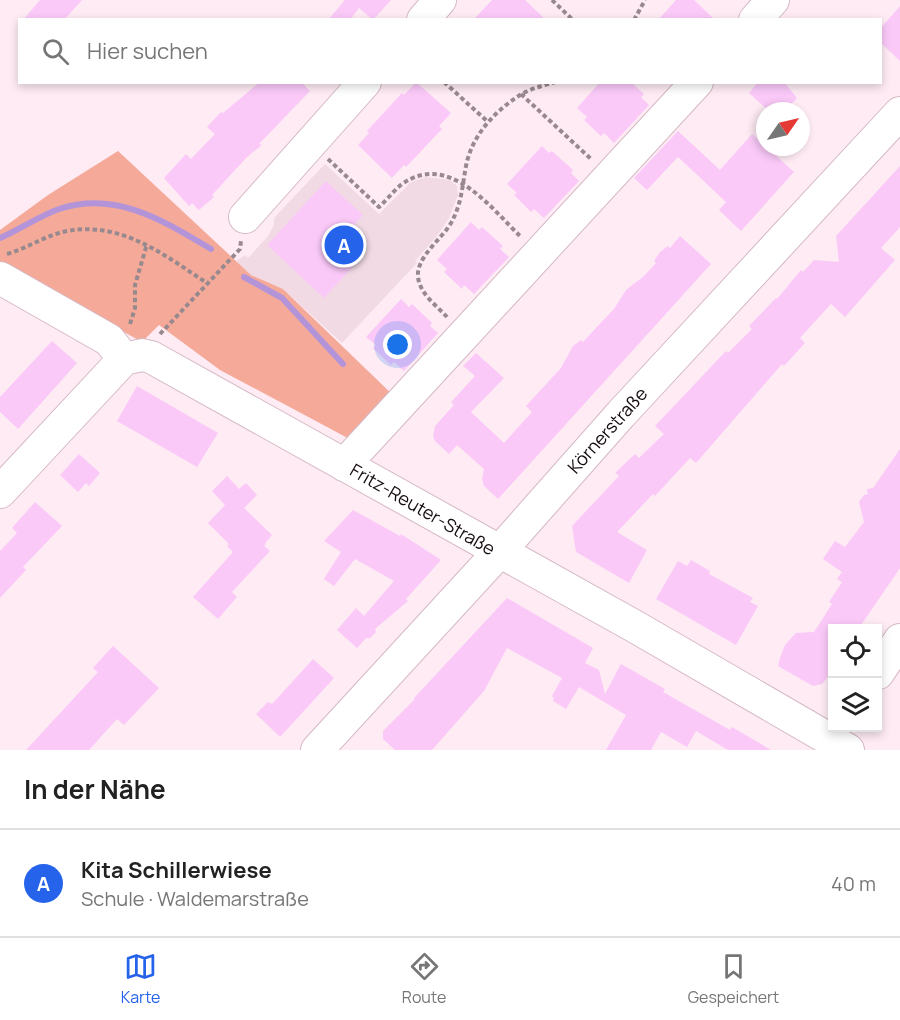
<!DOCTYPE html>
<html lang="de">
<meta charset="utf-8">
<style>
:root{--surface:#fff;--page:#f2f2f2;--text:#222;--muted:#767676;--line:#e0e0e0;--accent:#2563eb}
body{margin:0;font-family:Manrope,sans-serif;background:var(--page);color:var(--text)}
.controls{position:absolute;right:18px;bottom:18px;display:grid;overflow:hidden;border-radius:0px;box-shadow:0 3px 9px #0003}
.controls button{width:54px;height:54px;display:grid;place-items:center;padding:0;border:0;border-bottom:2px solid var(--line);background:var(--surface);color:var(--text);font:30px sans-serif}
.compass{position:absolute;left:756px;top:102px;width:54px;height:54px;border-radius:50%;background:var(--surface);box-shadow:0 3px 9px #0003;rotate:56deg}
.you{position:absolute;left:398px;top:345px;width:21px;height:21px;margin:-15px;border:4px solid #fff;border-radius:50%;background:#1a73e8;box-shadow:0 0 0 9px #1a73e833}
.badge{display:grid;place-items:center;width:39px;height:39px;border-radius:50%;background:var(--accent);color:#fff;font-size:20px;font-weight:700}
.pin{position:absolute;translate:-50% -50%;border:3px solid #fff;box-shadow:0 2px 6px #0006}
.list{margin:0;padding:0;list-style:none}
h2{display:flex;justify-content:space-between;align-items:center;height:78px;margin:0;padding:0 24px;font-size:26px}
h2 small{font-size:20px;font-weight:400;color:var(--muted)}
.list li{display:grid;grid-template-columns:39px 1fr auto;gap:18px;align-items:center;box-sizing:border-box;height:108px;padding:0 24px;border-top:2px solid var(--line)}
.list b{display:block;font-size:22px;white-space:nowrap}
.list p{margin:0;font-size:20px;white-space:nowrap;color:var(--muted)}
.list em{font-size:20px;font-style:normal;color:var(--muted)}
.icon{flex:none;width:33px;height:33px;fill:none;stroke:currentColor;stroke-width:2;stroke-linecap:round;stroke-linejoin:round}
.map{position:relative;flex:none;width:900px;height:750px;overflow:hidden}
.search{position:absolute;background:var(--surface);box-shadow:0 3px 9px #0003;left:18px;right:18px;top:18px;height:66px;display:flex;align-items:center;gap:15px;box-sizing:border-box;padding:0 21px;border-radius:0px;color:var(--muted);font-size:22px}
.sheet{height:186px;background:var(--surface)}
nav{display:flex;justify-content:space-around;align-items:center;box-sizing:border-box;height:84px;border-top:2px solid var(--line);background:var(--surface);font-size:16px;color:var(--muted)}
nav a{display:grid;justify-items:center;gap:3px}
nav .on{color:var(--accent)}
.map>svg:first-child{display:block}
.built{fill:#f1dae4}
.green{fill:#f5aa99}
.lines{fill:none;stroke-linecap:round;stroke-linejoin:round}
.stream{stroke:#b494d9;stroke-width:6}
.building{fill:#fac9f8}
.minor-casing{stroke:#d5b8c5;stroke-width:34}
.path{stroke:#98898f;stroke-width:4;stroke-dasharray:4.5 3;stroke-linecap:butt}
.minor{stroke:#fff;stroke-width:32}
.labels{text-anchor:middle;dominant-baseline:central;stroke-width:5;stroke-linejoin:round;paint-order:stroke}
.street-label{font-size:18px;fill:#160c10;stroke:#fff}
</style>
<div class="map">
<svg width="900" height="750" viewBox="0 0 900 750">
<rect width="100%" height="100%" fill="#feebf4"/>
<!-- built -->
<path class="built" d="M 325,164 L 379,214 L 411,182 L 426,177 L 450,180 L 457,186 L 458,195 L 449,218 L 437,236 L 415,261 L 417,263 L 342,343 L 283,289 L 251,275 L 236,261 L 245,255 L 248,258 L 268,236 L 274,225 L 274,218 Z"/>
<!-- green -->
<path class="green" d="M 118,151 L 251,275 L 283,289 L 397,399 L 357,443 L 220,370 L 159,325 L 142,342 L 0,263 L 0,230 L 48,195 Z"/>
<g class="lines">
<!-- stream -->
<path class="stream" d="M 0,238 C 19,230 39,216 59,209 C 116,190 164,221 211,249
M 244,277 L 282,298 L 343,364"/>
</g>
<!-- building -->
<path class="building" d="M 40,0 L 82,0 L 64,20 L 23,20 Z
M 345,0 L 391,0 L 373,20 L 359,8 L 350,20 L 328,20 Z
M 492,0 L 525,0 L 546,20 L 473,20 Z
M 676,0 L 694,0 L 715,20 L 658,20 Z
M 900,6 L 900,61 L 880,42 L 880,29 Z
M 260,82 L 301,82 L 310,91 L 259,144 L 262,145 L 247,157 L 212,195 L 214,197 L 199,210 L 192,203 L 189,206 L 164,178 L 186,154 L 191,159 L 215,134 L 207,127 L 221,112 L 223,113 Z
M 416,82 L 451,113 L 439,126 L 442,129 L 406,167 L 404,165 L 392,178 L 358,145 L 369,133 L 367,131 L 402,93 L 404,95 Z
M 600,82 L 631,82 L 644,94 L 641,97 L 649,105 L 614,143 L 604,133 L 601,136 L 584,120 L 587,117 L 577,108 Z
M 758,82 L 784,82 L 797,98 L 785,111 L 769,111 L 749,93 Z
M 678,131 L 720,170 L 752,134 L 794,172 L 741,231 L 719,210 L 726,202 L 678,157 L 647,190 L 634,178 Z
M 542,146 L 549,153 L 552,151 L 573,170 L 571,173 L 579,181 L 544,218 L 534,209 L 531,212 L 514,195 L 517,193 L 507,184 Z
M 900,166 L 900,227 L 881,248 L 895,260 L 845,317 L 831,304 L 800,338 L 805,343 L 784,366 L 782,364 L 696,463 L 690,458 L 655,496 L 653,494 L 617,532 L 647,550 L 629,583 L 576,552 L 572,526 L 619,476 L 615,473 L 635,454 L 639,458 L 664,434 L 655,426 L 726,351 L 728,353 L 752,329 L 749,326 L 776,298 L 777,299 L 801,270 L 803,272 L 814,260 L 839,262 L 836,236 Z
M 326,181 L 363,215 L 338,242 L 359,260 L 324,298 L 267,245 Z
M 471,222 L 479,230 L 482,227 L 503,246 L 500,249 L 509,257 L 474,294 L 464,285 L 462,289 L 444,272 L 447,269 L 437,260 Z
M 680,236 L 711,264 L 498,499 L 484,486 L 482,479 L 484,469 L 457,445 L 449,454 L 435,441 L 433,436 L 435,426 L 454,405 L 451,402 L 475,376 L 463,366 L 476,353 L 504,378 L 471,412 L 504,443 L 532,412 L 526,406 L 561,368 L 573,346 L 581,340 L 583,342 L 594,330 L 614,309 L 626,290 L 644,276 L 656,263 L 654,261 L 660,252 L 668,246 L 670,248 Z
M 401,299 L 409,307 L 412,304 L 432,323 L 430,326 L 438,333 L 404,371 L 394,362 L 391,365 L 373,348 L 376,345 L 366,337 Z
M 52,341 L 77,363 L 18,429 L 0,412 L 0,397 Z
M 137,386 L 218,433 L 197,467 L 117,421 Z
M 900,449 L 900,568 L 859,628 L 832,628 L 832,672 L 822,684 L 813,686 L 778,666 L 780,658 L 785,645 L 796,633 L 814,632 L 832,604 L 829,602 L 842,582 L 837,579 L 842,572 L 823,559 L 835,541 L 845,547 L 864,522 L 859,502 L 864,495 L 868,494 L 867,489 L 873,488 Z
M 79,454 L 100,473 L 89,486 L 86,483 L 78,492 L 60,475 Z
M 227,476 L 239,489 L 246,483 L 257,495 L 244,508 L 272,535 L 265,543 L 266,544 L 264,546 L 270,551 L 232,592 L 237,597 L 218,619 L 193,597 L 233,552 L 227,546 L 229,544 L 208,523 L 225,505 L 212,491 Z
M 35,502 L 62,526 L 23,567 L 26,570 L 0,598 L 0,551 L 17,533 L 12,528 Z
M 353,510 L 400,536 L 401,534 L 441,560 L 406,599 L 408,601 L 375,629 L 376,632 L 370,638 L 366,638 L 357,648 L 337,630 L 356,608 L 364,616 L 394,581 L 355,559 L 334,586 L 324,579 L 341,552 L 324,541 Z
M 691,560 L 710,571 L 709,574 L 753,598 L 750,602 L 758,606 L 736,645 L 656,599 L 678,561 L 687,566 Z
M 507,598 L 593,648 L 585,663 L 599,670 L 605,694 L 621,664 L 665,689 L 663,692 L 730,730 L 732,727 L 771,750 L 728,750 L 696,731 L 687,747 L 661,732 L 651,750 L 606,750 L 626,715 L 579,687 L 566,709 L 553,701 L 554,698 L 552,696 L 562,678 L 507,648 L 484,691 L 432,750 L 395,750 L 383,739 L 383,731 L 415,699 L 414,698 Z
M 113,646 L 159,688 L 124,725 L 117,719 L 89,750 L 26,750 L 98,672 L 93,668 Z
M 313,659 L 334,678 L 280,737 L 256,714 L 268,702 L 272,704 Z"/>
<g class="lines">
<!-- minor casing -->
<g class="minor-casing">
<path id="minor" d="M 423,20 L 440,0
M 755,20 L 773,0
M 245,217 L 365,82
M 0,278 L 109,340 L 124,359
M 124,359 L 142,355 L 151,357 L 634,626 L 848,750
M 344,465 L 697,82
M 0,492 L 124,359
M 878,673 L 900,640
M 317,750 L 499,552 L 621,414 L 900,113"/>
</g>
<!-- path -->
<path class="path" d="M 552,0 L 573,20
M 634,20 L 645,0
M 444,82 L 488,122
M 521,94 L 591,159
M 328,159 L 379,207 C 387,200 394,190 402,184 C 449,151 491,208 521,237
M 7,254 C 28,248 46,235 67,231 C 122,221 164,255 207,283
M 447,317 C 436,305 420,294 418,277 C 416,257 442,239 451,223 C 462,203 462,187 466,166 C 472,135 495,111 520,95 C 531,88 543,86 555,82
M 130,324 L 135,308 L 135,285 L 147,244
M 160,334 L 240,249 L 241,241"/>
<!-- minor -->
<use href="#minor" class="minor"/>
</g>
<g class="labels">
<!-- street labels -->
<g class="street-label">
<text transform="translate(607 430) rotate(-48)">Körnerstraße</text>
<text transform="translate(423 509) rotate(30)">Fritz-Reuter-Straße</text>
</g>
</g>
</svg>
<div class="controls">
<button><svg class="icon" aria-label="locate" viewBox="0 0 24 24"><circle cx="12" cy="12" r="6"/><path d="M12 2v4M12 18v4M2 12h4M18 12h4"/></svg></button>
<button><svg class="icon" aria-label="layers" viewBox="0 0 24 24"><path d="M12 4l9 5-9 5-9-5zM3 14l9 5 9-5"/></svg></button>
</div>
<svg class="compass" viewBox="-18 -18 36 36"><path d="M0-13l5 13h-10z" fill="#e53935"/><path d="M0 13l5-13h-10z" fill="#767676"/></svg>
<div class="you"></div>
<div class="pin badge" style="left:344px;top:245px">A</div>
<div class="search"><svg class="icon" aria-label="search" viewBox="0 0 24 24"><circle cx="10" cy="10" r="6"/><path d="M15 15l6 6"/></svg>Hier suchen</div>
</div>
<section class="sheet">
<h2>In der Nähe<small></small></h2>
<ul class="list">
<li><span class="badge">A</span><div><b>Kita Schillerwiese</b><p>Schule · Waldemarstraße</p></div><em>40 m</em></li>
</ul>
</section>
<nav>
<a class="on"><svg class="icon" aria-label="map" viewBox="0 0 24 24"><path d="M3 6l6-2 6 2 6-2v14l-6 2-6-2-6 2zM9 4v14M15 6v14"/></svg>Karte</a>
<a><svg class="icon" aria-label="directions" viewBox="0 0 24 24"><path d="M12 3l9 9-9 9-9-9zM9 14v-3h6M13 9l2 2-2 2"/></svg>Route</a>
<a><svg class="icon" aria-label="saved" viewBox="0 0 24 24"><path d="M7 4h10v16l-5-4-5 4z"/></svg>Gespeichert</a>
</nav>
